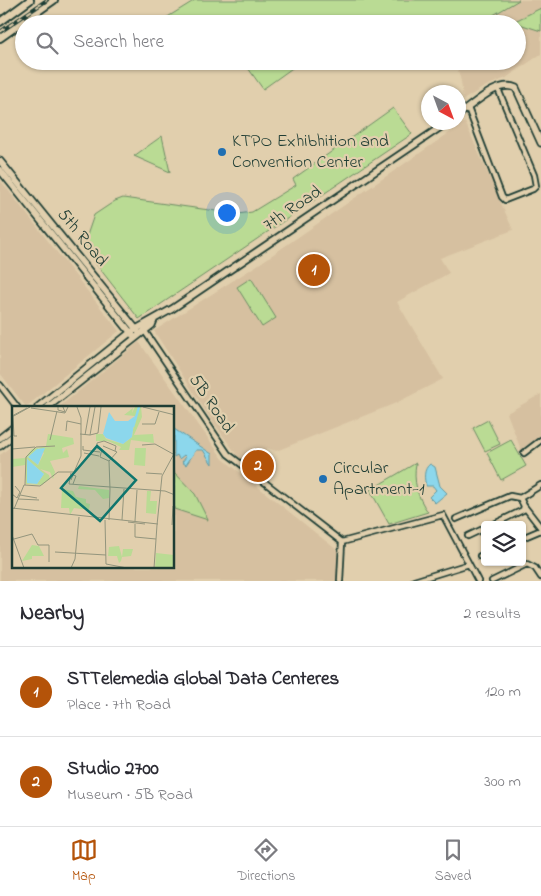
<!DOCTYPE html>
<meta charset="utf-8">
<style>
:root{--surface:#fff;--page:#f2f2f3;--text:#2b2b33;--muted:#7c7c81;--line:#e1e1e2;--accent:#b45309}
body{margin:0;font-family:"Indie Flower",sans-serif;background:var(--page);color:var(--text)}
.controls{position:absolute;right:15px;bottom:15px;display:grid;overflow:hidden;border-radius:5px;box-shadow:0 1px 4px #0004}
.controls button{width:45px;height:45px;display:grid;place-items:center;padding:0;border:0;border-bottom:1px solid var(--line);background:var(--surface);color:var(--text);font:25px sans-serif}
.compass{position:absolute;left:421px;top:85px;width:45px;height:45px;border-radius:50%;background:var(--surface);box-shadow:0 1px 4px #0004;rotate:139deg}
.you{position:absolute;left:226px;top:212px;width:18px;height:18px;margin:-12px;border:4px solid #fff;border-radius:50%;background:#1a73e8;box-shadow:0 0 0 8px #1a73e833}
.badge{display:grid;place-items:center;width:32px;height:32px;border-radius:50%;background:var(--accent);color:#fff;font-size:16px;font-weight:700}
.pin{position:absolute;translate:-50% -50%;border:2px solid #fff;box-shadow:0 1px 5px #0006}
.list{margin:0;padding:0;list-style:none}
h2{display:flex;justify-content:space-between;align-items:center;height:65px;margin:0;padding:0 20px;font-size:21px}
h2 small{font-size:16px;font-weight:400;color:var(--muted)}
.list li{display:grid;grid-template-columns:32px 1fr auto;gap:15px;align-items:center;box-sizing:border-box;height:90px;padding:0 20px;border-top:1px solid var(--line)}
.list b{display:block;font-size:19px;white-space:nowrap}
.list p{margin:0;font-size:16px;white-space:nowrap;color:var(--muted)}
.list em{font-size:16px;font-style:normal;color:var(--muted)}
.icon{flex:none;width:28px;height:28px;fill:none;stroke:currentColor;stroke-width:2;stroke-linecap:round;stroke-linejoin:round}
.map{position:relative;flex:none;width:541px;height:581px;overflow:hidden}
.search{position:absolute;background:var(--surface);box-shadow:0 1px 4px #0004;left:15px;right:15px;top:15px;height:55px;display:flex;align-items:center;gap:12px;box-sizing:border-box;padding:0 18px;border-radius:28px;color:var(--muted);font-size:19px}
.sheet{height:245px;background:var(--surface)}
nav{display:flex;justify-content:space-around;align-items:center;box-sizing:border-box;height:70px;border-top:1px solid var(--line);background:var(--surface);font-size:14px;color:var(--muted)}
nav a{display:grid;justify-items:center;gap:2px}
nav .on{color:var(--accent)}
.map>svg:first-child{display:block}
.built{fill:#d6c0a0}
.green{fill:#badb94;stroke:#6c8c64}
.water{fill:#8cd7ec;stroke:#6099a2}
.lines{fill:none;stroke-linecap:round;stroke-linejoin:round}
.minor-casing{stroke:#1f3d34;stroke-width:8}
.tertiary-casing{stroke:#1f3d34;stroke-width:9}
.secondary-casing{stroke:#1f3d34;stroke-width:10}
.minor{stroke:#e1cfad;stroke-width:4.5}
.tertiary{stroke:#e1cfad;stroke-width:5.5}
.secondary{stroke:#e1cfad;stroke-width:6}
.rail-casing{stroke:#1f3d34;stroke-width:4}
.rail{stroke:#e1cfad;stroke-width:2;stroke-dasharray:5.5;stroke-linecap:butt}
.poi-dot{fill:#1f6fb2;stroke:#e1cfad;stroke-width:2}
.labels{text-anchor:middle;dominant-baseline:central;stroke-width:4.5;stroke-linejoin:round;paint-order:stroke}
.poi-label{font-size:18px;fill:#1f3d34;stroke:#e1cfad;text-anchor:start}
.street-label{font-size:18px;fill:#1f3d34;stroke:#e1cfad}
.inset-river{fill:none;stroke:#8cd7ec;stroke-width:2.5}
.inset-road{fill:none;stroke:#93957d;stroke-width:1}
.view{fill:#0f766e;fill-opacity:0.15;stroke:#0f766e;stroke-width:2.5}
.inset-edge{fill:none;stroke:#1f3d34;stroke-width:2.5}
</style>
<div class="map">
<svg width="541" height="581" viewBox="0 0 541 581">
<rect width="100%" height="100%" fill="#e1cfad"/>
<filter id="ink" filterUnits="userSpaceOnUse"><feTurbulence type="fractalNoise" baseFrequency=".02" numOctaves="2"/><feDisplacementMap in="SourceGraphic" scale="10" xChannelSelector="R" yChannelSelector="G"/><feConvolveMatrix kernelMatrix="1 2 1 2 8 2 1 2 1" color-interpolation-filters="sRGB"/></filter>
<g filter="url(#ink)">
<!-- built -->
<path class="built" d="M 519,0 L 541,0 L 541,54 L 506,78 L 484,87 L 463,100 L 461,81 L 455,61 L 517,61 L 517,24 L 478,24 Z
M 465,122 L 513,230 L 440,258 L 449,273 L 397,302 L 443,379 L 396,403 L 276,451 L 268,448 L 243,463 L 210,418 L 154,331 L 259,264 Z
M 0,180 L 119,331 L 26,407 L 0,373 Z
M 139,342 L 223,459 L 337,550 L 337,581 L 0,581 L 0,455 L 14,444 L 14,567 L 174,567 L 174,407 L 59,407 Z
M 541,394 L 541,437 L 521,450 L 507,413 Z"/>
<!-- green -->
<path class="green" d="M 195,0 L 519,0 L 478,24 L 169,24 L 166,18 Z
M 541,8 L 541,31 L 513,22 Z
M 243,61 L 302,61 L 263,89 Z
M 393,108 L 412,134 L 139,319 L 83,247 L 94,215 L 115,201 L 123,198 L 238,214 L 252,212 L 296,185 L 293,179 Z
M 162,136 L 170,172 L 134,156 Z
M 251,278 L 276,318 L 262,327 L 237,287 Z
M 488,420 L 500,444 L 485,451 L 473,428 Z
M 511,440 L 526,466 L 501,480 L 487,453 Z
M 416,463 C 413,481 417,497 428,512 L 389,524 L 370,490 Z
M 174,472 L 195,494 L 208,520 L 174,509 Z"/>
<!-- water -->
<path class="water" d="M 174,429 L 212,454 L 212,464 L 203,450 L 196,450 L 186,465 L 182,462 L 186,457 L 184,455 L 179,459 L 177,455 L 174,457 Z
M 430,464 L 435,467 L 440,486 L 447,493 L 435,503 L 429,497 L 436,490 L 433,486 L 426,486 C 424,479 423,469 430,464 Z"/>
<g class="lines">
<!-- minor casing -->
<g class="minor-casing">
<path id="minor" d="M 468,108 L 502,197 L 505,200 L 533,189 L 536,186 L 534,175 L 498,89
M 144,330 L 228,454 L 342,542
M 0,385 L 17,407
M 524,453 L 541,440
M 520,498 L 524,506 L 541,528
M 456,519 L 510,496 L 520,498 L 541,485
M 492,525 L 523,510 L 524,506
M 468,536 L 485,528
M 522,538 L 541,530
M 342,542 L 443,515 L 478,581
M 480,556 L 485,554
M 340,581 L 342,542
M 414,581 L 469,564
M 492,581 L 527,564 L 535,568 L 541,577"/>
</g>
<!-- tertiary casing -->
<g class="tertiary-casing">
<path id="tertiary" d="M 458,115 C 473,105 498,79 516,88 L 541,143
M 0,161 L 140,334
M 0,170 L 135,338
M 38,407 L 131,332 L 172,309 L 448,122
M 48,407 L 152,325 L 154,320
M 0,438 L 14,427
M 0,446 L 14,435"/>
</g>
<!-- secondary casing -->
<g class="secondary-casing">
<path id="secondary" d="M 0,22 L 30,0
M 0,38 L 54,0"/>
</g>
<!-- minor -->
<use href="#minor" class="minor"/>
<!-- tertiary -->
<use href="#tertiary" class="tertiary"/>
<!-- secondary -->
<use href="#secondary" class="secondary"/>
<!-- rail casing -->
<g class="rail-casing">
<path id="rail" d="M 0,32 L 47,0"/>
</g>
<!-- rail -->
<use href="#rail" class="rail"/>
</g>
</g>
<!-- markers -->
<g class="poi-dot">
<circle cx="222" cy="152" r="5"/>
<circle cx="323" cy="479" r="5"/>
</g>
<g class="labels">
<!-- poi labels -->
<g class="poi-label">
<text x="232" y="142">KTPO Exhibhition and<tspan x="232" dy="21">Convention Center</tspan></text>
<text x="333" y="469">Circular<tspan x="333" dy="21">Apartment-1</tspan></text>
</g>
<!-- street labels -->
<g class="street-label">
<text transform="translate(293 209) rotate(-34)">7th Road</text>
<text transform="translate(82 238) rotate(51)">5th Road</text>
<text transform="translate(211 404) rotate(56)">5B Road</text>
</g>
</g>
<!-- overview -->
<g transform="translate(12 406)">
<rect width="162" height="162" fill="#e1cfad"/>
<path d="M 123,1 L 129,1 L 130,11 L 122,29 L 141,28 L 142,37 L 119,34 L 117,44 L 107,44 L 109,41 L 96,35 L 84,35 L 84,28 L 91,28 L 94,33 L 111,38 L 120,31 L 123,10 L 112,9 L 121,2 L 120,7 ZM 36,28 L 61,32 L 62,38 L 50,42 L 51,47 L 55,43 L 57,51 L 38,55 L 43,66 L 41,73 L 38,66 L 28,63 L 37,69 L 38,73 L 30,79 L 14,78 L 13,59 L 0,61 L 0,53 L 13,52 L 20,43 L 34,40 ZM 27,42 L 32,47 L 26,59 L 16,51 ZM 15,53 L 32,68 L 25,78 L 15,77 ZM 123,42 L 134,42 L 133,60 L 122,59 ZM 67,80 L 97,84 L 97,92 L 91,93 L 83,84 L 66,83 ZM 50,83 L 61,85 L 64,91 L 74,93 L 74,97 L 78,98 L 77,104 L 62,102 L 58,109 L 57,102 L 49,102 ZM 135,85 L 139,85 L 138,95 L 145,95 L 144,108 L 134,107 ZM 20,139 L 27,140 L 32,150 L 20,150 L 20,153 L 10,155 ZM 107,140 L 110,151 L 111,143 L 121,143 L 119,150 L 110,151 L 109,155 L 107,157 L 105,150 L 96,150 L 97,141 ZM 144,147 L 162,149 L 162,162 L 143,162 Z" fill="#badb94" fill-rule="evenodd"/>
<path d="M 97,6 L 103,15 L 116,15 L 123,10 L 120,31 L 111,38 L 94,32 L 91,28 ZM 33,42 L 26,59 L 16,51 L 25,43 ZM 15,53 L 32,68 L 25,78 L 15,77 Z" fill="#8cd7ec"/>
<path class="inset-river" d="M 121,21 L 127,1"/>
<path class="inset-road" d="M 46,1 L 46,4 L 53,6 L 51,1M 131,1 L 163,9M 19,2 L 53,7 L 56,1M 0,10 L 15,2M 0,11 L 18,1M 1,11 L 2,30 L 5,30M 130,18 L 143,18 L 147,6M 54,25 L 55,15 L 69,18M 68,28 L 78,29 L 83,1M 73,29 L 78,1M 78,29 L 86,27 L 89,1M 38,34 L 45,5M 130,39 L 143,38 L 161,48M 71,40 L 71,44 L 88,46M 91,40 L 105,46 L 97,55M 0,43 L 23,41M 90,43 L 88,51 L 97,55M 90,44 L 85,42 L 85,37 L 92,35 L 104,40 L 103,45M 72,47 L 87,50M 97,55 L 98,83M 59,67 L 57,78 L 153,85 L 163,89M 134,67 L 150,68M 59,74 L 61,69 L 64,70 L 61,78M 13,79 L 14,51 L 24,41 L 43,40M 0,88 L 5,92 L 8,86 L 3,80M 8,89 L 25,92M 6,93 L 27,94M 0,102 L 146,118M 2,103 L 12,79 L 28,80 L 46,66 L 62,66 L 69,50 L 69,12 L 65,1M 93,114 L 94,158 L 115,162M 97,114 L 98,83M 110,114 L 112,83M 123,115 L 125,84M 116,116 L 133,118M 123,118 L 123,131 L 144,133M 145,119 L 150,70 L 163,46M 160,119 L 161,100M 0,129 L 12,162M 2,133 L 20,128 L 26,139 L 37,139 L 37,156M 43,146 L 94,149M 59,162 L 63,153 L 67,111M 142,162 L 145,119"/>
<path class="view" d="M 85,40 L 124,74 L 88,115 L 49,82 Z"/>
<rect width="162" height="162" class="inset-edge"/>
</g>
</svg>
<div class="controls">
<button><svg class="icon" aria-label="layers" viewBox="0 0 24 24"><path d="M12 4l9 5-9 5-9-5zM3 14l9 5 9-5"/></svg></button>
</div>
<svg class="compass" viewBox="-18 -18 36 36"><path d="M0-13l5 13h-10z" fill="#e53935"/><path d="M0 13l5-13h-10z" fill="#7c7c81"/></svg>
<div class="you"></div>
<div class="pin badge" style="left:314px;top:270px">1</div>
<div class="pin badge" style="left:258px;top:466px">2</div>
<div class="search"><svg class="icon" aria-label="search" viewBox="0 0 24 24"><circle cx="10" cy="10" r="6"/><path d="M15 15l6 6"/></svg>Search here</div>
</div>
<section class="sheet">
<h2>Nearby<small>2 results</small></h2>
<ul class="list">
<li><span class="badge">1</span><div><b>STTelemedia Global Data Centeres</b><p>Place · 7th Road</p></div><em>120 m</em></li>
<li><span class="badge">2</span><div><b>Studio 2700</b><p>Museum · 5B Road</p></div><em>300 m</em></li>
</ul>
</section>
<nav>
<a class="on"><svg class="icon" aria-label="map" viewBox="0 0 24 24"><path d="M3 6l6-2 6 2 6-2v14l-6 2-6-2-6 2zM9 4v14M15 6v14"/></svg>Map</a>
<a><svg class="icon" aria-label="directions" viewBox="0 0 24 24"><path d="M12 3l9 9-9 9-9-9zM9 14v-3h6M13 9l2 2-2 2"/></svg>Directions</a>
<a><svg class="icon" aria-label="saved" viewBox="0 0 24 24"><path d="M7 4h10v16l-5-4-5 4z"/></svg>Saved</a>
</nav>
